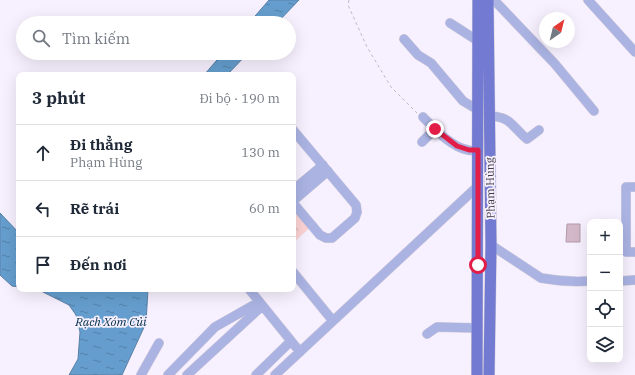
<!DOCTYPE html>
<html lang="vi">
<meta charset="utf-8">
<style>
:root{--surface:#fff;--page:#f2f2f3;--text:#1f2937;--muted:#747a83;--line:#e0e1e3}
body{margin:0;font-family:"IBM Plex Serif",serif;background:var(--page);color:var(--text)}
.controls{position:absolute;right:12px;bottom:12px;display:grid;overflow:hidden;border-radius:8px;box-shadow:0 4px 16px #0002}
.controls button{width:36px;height:36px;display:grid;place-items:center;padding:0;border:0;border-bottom:1px solid var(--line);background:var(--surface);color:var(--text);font:20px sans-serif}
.compass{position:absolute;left:539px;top:12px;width:36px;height:36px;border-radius:50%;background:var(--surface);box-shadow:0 4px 16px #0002;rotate:35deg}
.stop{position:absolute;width:12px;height:12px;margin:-9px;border:3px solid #e11d48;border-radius:50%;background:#fff}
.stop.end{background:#e11d48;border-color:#fff;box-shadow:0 1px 4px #0008}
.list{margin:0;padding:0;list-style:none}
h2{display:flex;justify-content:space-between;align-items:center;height:52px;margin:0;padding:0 16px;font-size:17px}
h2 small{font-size:13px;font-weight:400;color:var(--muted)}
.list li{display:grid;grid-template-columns:26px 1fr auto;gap:12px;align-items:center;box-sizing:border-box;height:56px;padding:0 16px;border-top:1px solid var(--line)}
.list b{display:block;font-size:15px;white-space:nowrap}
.list p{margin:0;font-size:13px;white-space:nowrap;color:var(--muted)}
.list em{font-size:13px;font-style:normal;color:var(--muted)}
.icon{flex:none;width:22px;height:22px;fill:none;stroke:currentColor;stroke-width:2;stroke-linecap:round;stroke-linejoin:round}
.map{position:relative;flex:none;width:635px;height:375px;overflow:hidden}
.search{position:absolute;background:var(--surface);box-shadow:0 4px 16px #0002;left:16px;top:16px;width:280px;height:44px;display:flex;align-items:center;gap:10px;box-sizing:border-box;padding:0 14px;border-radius:22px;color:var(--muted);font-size:15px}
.panel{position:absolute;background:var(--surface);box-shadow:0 4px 16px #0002;left:16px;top:72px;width:280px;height:220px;border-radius:8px}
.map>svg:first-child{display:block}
.forest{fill:url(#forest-crowns)}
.water{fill:url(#water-ripples);stroke:#5a80a5}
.building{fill:#d2b8c8;stroke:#b29aa8}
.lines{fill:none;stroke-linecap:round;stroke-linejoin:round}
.minor-casing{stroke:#d2ccd9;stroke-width:10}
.major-casing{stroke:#d2ccd9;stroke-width:12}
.path{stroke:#bfb9c6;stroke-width:1;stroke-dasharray:3 3;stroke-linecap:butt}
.minor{stroke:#abb3e3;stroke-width:9}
.major{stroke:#727bd1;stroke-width:11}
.route{stroke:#e11d48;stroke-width:5}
.labels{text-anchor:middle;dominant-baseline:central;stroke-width:3.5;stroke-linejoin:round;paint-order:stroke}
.street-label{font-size:11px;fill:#3f3a44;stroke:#f7f0fe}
.water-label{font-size:12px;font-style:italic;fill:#002b4a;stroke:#f7f0fe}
</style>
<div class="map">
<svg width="635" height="375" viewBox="0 0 635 375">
<defs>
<pattern id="forest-crowns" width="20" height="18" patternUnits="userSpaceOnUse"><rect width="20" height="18" fill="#fcd3d5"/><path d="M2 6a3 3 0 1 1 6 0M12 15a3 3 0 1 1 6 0" fill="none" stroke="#d9b6b8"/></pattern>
<pattern id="water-ripples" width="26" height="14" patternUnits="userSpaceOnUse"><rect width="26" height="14" fill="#659ece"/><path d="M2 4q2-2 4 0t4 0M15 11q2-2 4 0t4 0" fill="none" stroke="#5582a9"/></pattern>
</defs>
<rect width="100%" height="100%" fill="#f7f0fe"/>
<!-- forest -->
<path class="forest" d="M 293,207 L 314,224 L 293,243 Z"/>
<!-- water -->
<path class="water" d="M 269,0 L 299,0 L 277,23 L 249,23 Z
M 223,53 L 248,53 L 227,75 L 204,75 Z
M 0,213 L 19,233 L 19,287 L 12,286 L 0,275 Z
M 29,289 L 148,289 L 146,323 L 122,375 L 69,375 L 78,359 L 80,332 L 76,315 L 69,305 L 41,291 Z"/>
<!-- building -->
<path class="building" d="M 567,224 L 580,224 L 580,242 L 566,242 Z"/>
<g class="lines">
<!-- minor casing -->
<g class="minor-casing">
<path id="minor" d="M 494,0 L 555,64 L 594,111
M 588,0 L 635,52
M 450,23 L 478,41
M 404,39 L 418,55 L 431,63 L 463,101 L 478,110
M 490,116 C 512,117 512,127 527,139 L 539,130
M 423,117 C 435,129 451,147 468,150 C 471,151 475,150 478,150
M 293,130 L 356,205 L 357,212 L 355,218 L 332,238 L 326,238 L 320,235 L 293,203
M 422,142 L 435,129
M 635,187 L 626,187 L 626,252 L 635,252
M 293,190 L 323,165
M 293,201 L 328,171
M 491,245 L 541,278 C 557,281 574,282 590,281
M 293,272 L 333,321
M 620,281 L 635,280
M 249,289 L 300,352
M 427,334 L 437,327 L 477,328
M 141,375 L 159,343
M 168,375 L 215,327 L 259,302
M 187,375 L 262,306
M 256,375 L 291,341
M 275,375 L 478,186"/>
</g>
<!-- major casing -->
<g class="major-casing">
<path id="major" d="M 488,0 L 491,245 L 489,375
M 477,375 L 478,0"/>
</g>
<!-- path -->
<path class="path" d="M 349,0 L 348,5 L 367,47 L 391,87 L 417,113
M 293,223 L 296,220
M 293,238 L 295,240"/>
<!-- minor -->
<use href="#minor" class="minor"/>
<!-- major -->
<use href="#major" class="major"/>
</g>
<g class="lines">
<!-- route -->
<path class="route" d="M 435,129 L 457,146 L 469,150 L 478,150 L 478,265"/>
</g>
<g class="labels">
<!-- street labels -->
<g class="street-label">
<text transform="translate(490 188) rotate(-91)">Phạm Hùng</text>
</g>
<!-- water labels -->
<g class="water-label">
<text x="111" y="321">Rạch Xóm Củi</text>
</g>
</g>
</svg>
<div class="controls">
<button>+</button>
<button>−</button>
<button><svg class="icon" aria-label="locate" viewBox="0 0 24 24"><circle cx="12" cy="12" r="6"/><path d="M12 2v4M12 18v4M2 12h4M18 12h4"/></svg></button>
<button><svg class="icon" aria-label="layers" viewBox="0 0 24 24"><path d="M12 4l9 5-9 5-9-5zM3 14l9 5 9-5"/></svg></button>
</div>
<svg class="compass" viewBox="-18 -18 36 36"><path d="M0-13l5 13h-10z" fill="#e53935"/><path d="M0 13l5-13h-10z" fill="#747a83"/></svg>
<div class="stop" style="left:478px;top:265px"></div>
<div class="stop end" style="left:435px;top:129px"></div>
<div class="search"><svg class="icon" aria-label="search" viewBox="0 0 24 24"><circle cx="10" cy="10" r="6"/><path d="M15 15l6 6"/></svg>Tìm kiếm</div>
<section class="panel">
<h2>3 phút<small>Đi bộ · 190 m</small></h2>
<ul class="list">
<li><svg class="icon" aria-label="ahead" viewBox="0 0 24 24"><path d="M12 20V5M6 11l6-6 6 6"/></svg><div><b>Đi thẳng</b><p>Phạm Hùng</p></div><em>130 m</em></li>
<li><svg class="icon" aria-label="left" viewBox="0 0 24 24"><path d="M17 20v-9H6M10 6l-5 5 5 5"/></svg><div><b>Rẽ trái</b></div><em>60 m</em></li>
<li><svg class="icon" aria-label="arrive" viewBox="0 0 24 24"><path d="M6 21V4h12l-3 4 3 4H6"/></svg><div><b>Đến nơi</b></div></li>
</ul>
</section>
</div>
